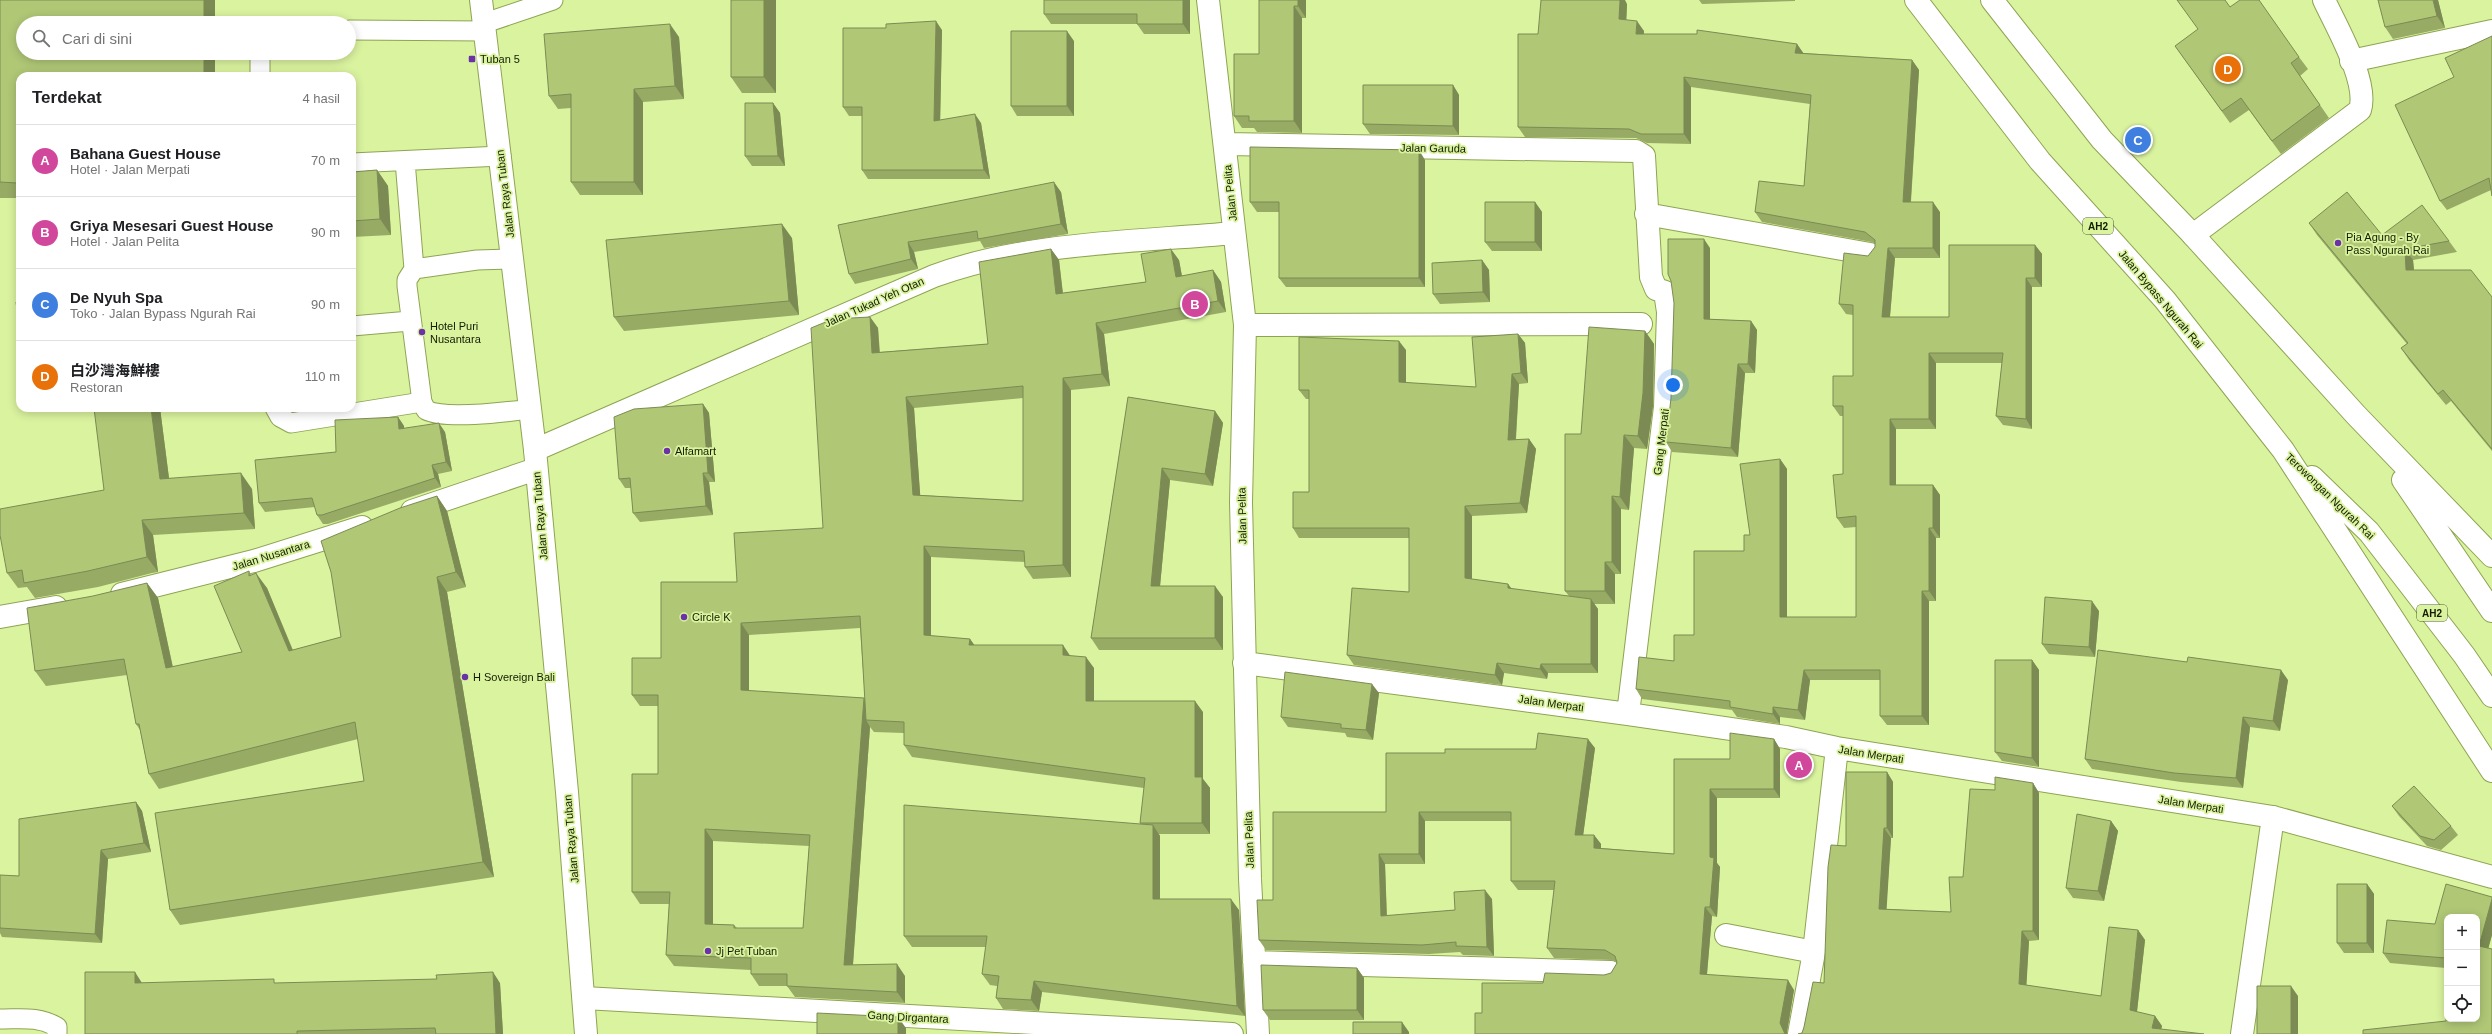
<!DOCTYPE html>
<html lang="id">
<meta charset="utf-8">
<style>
:root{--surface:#fff;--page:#f2f2f2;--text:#202124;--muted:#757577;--line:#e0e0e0;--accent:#6b32a8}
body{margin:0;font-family:Helvetica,"Noto Sans SC",sans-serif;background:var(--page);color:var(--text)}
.controls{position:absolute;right:12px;bottom:12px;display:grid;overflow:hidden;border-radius:8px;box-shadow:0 2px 10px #0003}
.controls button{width:36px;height:36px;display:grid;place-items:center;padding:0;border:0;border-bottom:1px solid var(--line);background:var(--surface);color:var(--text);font:20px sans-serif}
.you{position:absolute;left:1673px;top:385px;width:14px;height:14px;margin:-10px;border:3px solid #fff;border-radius:50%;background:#1a73e8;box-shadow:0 0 0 6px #1a73e833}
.badge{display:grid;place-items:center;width:26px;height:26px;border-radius:50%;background:var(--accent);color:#fff;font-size:13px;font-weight:700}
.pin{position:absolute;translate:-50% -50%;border:2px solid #fff;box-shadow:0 1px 4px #0006}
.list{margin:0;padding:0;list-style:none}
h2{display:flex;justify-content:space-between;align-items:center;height:52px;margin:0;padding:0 16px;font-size:17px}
h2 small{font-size:13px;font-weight:400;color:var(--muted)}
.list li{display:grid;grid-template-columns:26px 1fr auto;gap:12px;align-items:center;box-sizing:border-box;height:72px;padding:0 16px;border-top:1px solid var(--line)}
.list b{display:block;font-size:15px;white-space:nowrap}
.list p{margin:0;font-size:13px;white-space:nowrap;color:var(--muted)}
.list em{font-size:13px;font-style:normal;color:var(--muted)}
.icon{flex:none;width:22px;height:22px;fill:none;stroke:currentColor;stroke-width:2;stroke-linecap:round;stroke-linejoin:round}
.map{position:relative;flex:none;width:2492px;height:1034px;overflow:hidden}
.search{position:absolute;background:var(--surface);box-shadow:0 2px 10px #0003;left:16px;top:16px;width:340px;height:44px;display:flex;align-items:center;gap:10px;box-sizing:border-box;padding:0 14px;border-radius:22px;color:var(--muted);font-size:15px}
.panel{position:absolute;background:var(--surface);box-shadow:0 2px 10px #0003;left:16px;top:72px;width:340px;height:340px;border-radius:12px}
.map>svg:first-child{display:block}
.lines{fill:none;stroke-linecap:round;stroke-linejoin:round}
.lane-casing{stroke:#8ea453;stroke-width:21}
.street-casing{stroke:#8ea453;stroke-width:24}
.secondary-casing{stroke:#8ea453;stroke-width:24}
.highway-casing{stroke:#8ea453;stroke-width:24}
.lane{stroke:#fff;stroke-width:19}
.street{stroke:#fff;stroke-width:22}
.secondary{stroke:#fff;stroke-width:22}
.highway{stroke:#fff;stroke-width:22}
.wall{fill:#97ab65;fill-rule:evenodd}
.shaded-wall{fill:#7b8b53}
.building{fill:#b0c776;stroke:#7b8b53;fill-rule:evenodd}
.poi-dot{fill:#6b32a8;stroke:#daf39f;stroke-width:1.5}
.labels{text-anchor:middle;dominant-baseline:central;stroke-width:3.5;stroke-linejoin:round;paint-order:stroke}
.shield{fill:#daf39f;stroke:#4f5c30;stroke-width:1}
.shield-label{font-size:10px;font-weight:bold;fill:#141c00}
.poi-label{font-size:11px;fill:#141c00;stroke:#daf39f;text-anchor:start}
.street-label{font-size:11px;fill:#141c00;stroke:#daf39f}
</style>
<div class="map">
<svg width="2492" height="1034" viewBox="0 0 2492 1034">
<rect width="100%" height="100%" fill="#daf39f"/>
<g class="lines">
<!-- lane casing -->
<g class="lane-casing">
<path id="lane" d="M 485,23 L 553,0
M 349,30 L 485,31
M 260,76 L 260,53
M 405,161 L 414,269
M 352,163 L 501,156
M 512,259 L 477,260 L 414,269 L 407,280 L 407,286 L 422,402 L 426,410 C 446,420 506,412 530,409
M 352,326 L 410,321
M 275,408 L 280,417 L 291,423 L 422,402
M 0,1019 C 21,1019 39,1016 57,1027 L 57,1034"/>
</g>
<!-- street casing -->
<g class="street-casing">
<path id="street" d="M 1208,0 L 1245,325 L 1241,502 L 1250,879 L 1258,1034
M 2351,61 L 2492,31
M 1225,144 L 1636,151 L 1644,156 L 1651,277 L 1656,289 L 1665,292 L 1668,312 L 1665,407 L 1628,714
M 1646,214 L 1870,254
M 2193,235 L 2360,110 C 2369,82 2336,26 2324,0
M 1245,325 L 1641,324
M 535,450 L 934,276 C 1026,242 1137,242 1234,233
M 412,511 L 536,469
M 122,594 L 254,561 L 362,527
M 0,617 L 56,607
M 1244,663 L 1628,714 L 1786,737 L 1837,748 L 2273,817 L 2492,877
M 1726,935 L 1814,952
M 1254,962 L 1611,972
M 584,998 L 1232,1034
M 1799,1034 L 1814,952 L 1837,748
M 2242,1034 L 2273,817"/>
</g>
<!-- secondary casing -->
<g class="secondary-casing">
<path id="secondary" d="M 481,0 L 535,450 L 567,792 L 586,1034"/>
</g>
<!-- highway casing -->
<g class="highway-casing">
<path id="highway" d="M 1916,0 L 2040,161 L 2165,300 L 2283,450 L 2492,771
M 1992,0 L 2102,140 L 2193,235 L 2356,415 L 2492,556
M 2312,477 L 2369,532 L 2464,655 L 2492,696
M 2403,480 L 2492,611"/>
</g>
<!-- lane -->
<use href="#lane" class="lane"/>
<!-- street -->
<use href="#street" class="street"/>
<!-- secondary -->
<use href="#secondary" class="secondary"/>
<!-- highway -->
<use href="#highway" class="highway"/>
</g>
<!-- wall -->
<path class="wall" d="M 0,0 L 23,53 L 215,53 L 215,76 L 18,198 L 0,198 Z
M 776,0 L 776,93 L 742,93 L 731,77 Z
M 1190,0 L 1190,34 L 1144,34 L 1137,24 L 1051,24 L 1044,14 Z
M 1259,0 L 1306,0 L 1306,18 L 1302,18 L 1302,133 L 1257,132 L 1254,128 L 1242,128 L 1234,116 L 1259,54 Z
M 1699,0 L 1795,0 L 1795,1 L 1702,4 Z
M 2438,0 L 2445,28 L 2393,39 L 2385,27 Z
M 1627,4 L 1626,20 L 1644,31 L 1644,34 L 1797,44 L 1803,53 L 1912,60 L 1919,70 L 1911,202 L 1940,212 L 1940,258 L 1895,258 L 1890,317 L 1949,317 L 2035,245 L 2042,254 L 2042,287 L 2032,287 L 2032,429 L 2003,425 L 1996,416 L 2002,363 L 1936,363 L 1936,429 L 1896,429 L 1896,485 L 1933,485 L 1940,495 L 1940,538 L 1936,538 L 1936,601 L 1929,601 L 1929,725 L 1887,725 L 1880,716 L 1880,680 L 1810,680 L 1805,720 L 1780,717 L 1780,724 L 1737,717 L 1732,710 L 1642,699 L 1636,689 L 1674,661 L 1694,635 L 1744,551 L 1780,459 L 1787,469 L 1787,617 L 1856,617 L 1856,527 L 1844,528 L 1837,518 L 1843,474 L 1843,416 L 1840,416 L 1833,406 L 1853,376 L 1853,315 L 1846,314 L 1839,304 L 1868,256 L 1875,247 L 1875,244 L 1872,242 L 1762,222 L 1755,212 L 1804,186 L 1810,104 L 1691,87 L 1691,144 L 1647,143 L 1636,138 L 1525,137 L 1518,127 L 1538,34 Z
M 2230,7 L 2299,57 L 2308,69 L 2300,76 L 2329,118 L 2281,154 L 2249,110 L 2230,123 L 2175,46 Z
M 942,30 L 940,120 L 981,123 L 990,179 L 868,179 L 862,170 L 862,116 L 849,116 L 843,107 Z
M 2492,36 L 2491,190 L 2447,210 L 2440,201 L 2454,77 Z
M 679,37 L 684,99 L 643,102 L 643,195 L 580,195 L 571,182 L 571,108 L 558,109 L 549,96 Z
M 1074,41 L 1074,116 L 1017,116 L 1011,106 Z
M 1453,85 L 1459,95 L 1459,135 L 1370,134 L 1363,124 Z
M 773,103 L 780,113 L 785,166 L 752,166 L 745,156 Z
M 1425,160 L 1425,287 L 1286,287 L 1279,278 L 1279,212 L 1257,212 L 1250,202 Z
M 377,170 L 388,186 L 391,235 L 352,237 L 352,172 Z
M 1061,192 L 1068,234 L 984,248 L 980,241 L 914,252 L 918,269 L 855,284 L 849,274 L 838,225 Z
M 1535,202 L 1542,212 L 1542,251 L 1492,251 L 1485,242 Z
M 2309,223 L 2382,235 L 2449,241 L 2457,252 L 2413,260 L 2414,270 L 2492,297 L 2492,451 L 2451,401 L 2446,405 L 2409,360 L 2401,348 L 2407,344 L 2317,235 Z
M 792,238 L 799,315 L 624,331 L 614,317 Z
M 1710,248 L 1710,319 L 1751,321 L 1757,330 L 1755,373 L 1745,373 L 1738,457 L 1672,452 L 1666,442 Z
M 1051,249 L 1059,260 L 1063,293 L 1146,282 L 1179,260 L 1182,276 L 1213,270 L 1221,282 L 1226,312 L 1104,334 L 1110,386 L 1071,390 L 1071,577 L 1033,579 L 1025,567 L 1025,562 L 931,557 L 931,636 L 970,639 L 974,645 L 1070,656 L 1094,668 L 1094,701 L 1203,712 L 1203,779 L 1210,788 L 1210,834 L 1159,834 L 1160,836 L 1160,899 L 1239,910 L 1245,1016 L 1042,992 L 1039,1011 L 1003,1009 L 996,998 L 997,986 L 990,985 L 982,974 L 986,947 L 912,947 L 904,936 L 1141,825 L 1140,823 L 1144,788 L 912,757 L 904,745 L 904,733 L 874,732 L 870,727 L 853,965 L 905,976 L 905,1003 L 795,997 L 787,986 L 759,986 L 751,974 L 751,970 L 674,966 L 666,955 L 669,904 L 640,904 L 632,892 L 658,774 L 658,706 L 640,706 L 632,695 L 661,658 L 737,582 L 823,528 L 870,317 L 878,328 L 880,352 L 988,344 ZM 1023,398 L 1023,501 L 920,495 L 914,408 ZM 860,628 L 865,699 L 864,698 L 749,691 L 749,635 ZM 713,841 L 809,846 L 803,928 L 737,928 L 734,925 L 713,924 Z
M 1482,260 L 1489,270 L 1490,302 L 1440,304 L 1433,294 Z
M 1645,331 L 1654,344 L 1653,406 L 1647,449 L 1634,448 L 1629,510 L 1621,509 L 1621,574 L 1615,574 L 1615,604 L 1594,604 L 1598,609 L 1598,673 L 1548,673 L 1547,679 L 1504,673 L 1502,685 L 1354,665 L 1347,655 L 1409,592 L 1409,538 L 1299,538 L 1293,528 L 1309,492 L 1309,399 L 1306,399 L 1299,390 L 1406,350 L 1406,383 L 1476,387 L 1518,334 L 1525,343 L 1528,383 L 1519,384 L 1516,440 L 1529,439 L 1536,449 L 1527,513 L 1472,516 L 1472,579 L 1508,584 L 1512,589 L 1569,596 L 1565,591 L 1581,434 Z
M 1128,397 L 1215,411 L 1223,423 L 1213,486 L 1170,480 L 1160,586 L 1223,597 L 1223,650 L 1099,650 L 1091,638 Z
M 703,404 L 709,413 L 715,482 L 709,482 L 713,515 L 640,522 L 633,513 L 631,488 L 625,488 L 619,479 Z
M 160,408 L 169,478 L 252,489 L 255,529 L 153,535 L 158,572 L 152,573 L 98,587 L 35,598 L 27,587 L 18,588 L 7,573 L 104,490 Z
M 398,417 L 404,426 L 404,428 L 445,432 L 452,471 L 438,474 L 441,487 L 328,524 L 323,524 L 317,515 L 315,507 L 265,512 L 259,503 L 336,452 Z
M 437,496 L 447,511 L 466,587 L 447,592 L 494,877 L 180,925 L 170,910 L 364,781 L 358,739 L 159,789 L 149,774 L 140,730 L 136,724 L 127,675 L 46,686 L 35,671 L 147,583 L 158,598 L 173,667 L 242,652 L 249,571 L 251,575 L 267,588 L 293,650 L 341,637 Z
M 2099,611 L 2095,657 L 2049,654 L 2042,644 Z
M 2032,660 L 2039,670 L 2039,767 L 2002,761 L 1995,752 Z
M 2288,680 L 2280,731 L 2250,727 L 2243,788 L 2181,782 L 2092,769 L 2085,759 Z
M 1379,693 L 1373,740 L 1347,737 L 1345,733 L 1288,727 L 1281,717 Z
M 1774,739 L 1780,749 L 1780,798 L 1717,798 L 1717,863 L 1720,867 L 1717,917 L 1712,916 L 1707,975 L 1794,990 L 1787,1032 L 1482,1013 L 1543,983 L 1604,975 L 1611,973 L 1617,963 L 1612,960 L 1554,958 L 1547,948 L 1554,890 L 1518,890 L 1511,881 L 1511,821 L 1425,821 L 1425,864 L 1385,864 L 1387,916 L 1455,910 L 1492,899 L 1494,956 L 1463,955 L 1460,952 L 1429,954 L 1266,950 L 1259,940 L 1273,900 L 1386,812 L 1445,753 L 1595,748 L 1583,835 L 1594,835 L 1601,844 L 1601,848 L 1674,854 L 1674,759 L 1730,759 Z
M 1887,772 L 1893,782 L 1893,838 L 1891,838 L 1886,909 L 1951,912 L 1963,877 L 1995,790 L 2033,783 L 2039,793 L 2039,940 L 2029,941 L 2026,985 L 2101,996 L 2138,930 L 2145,940 L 2137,1012 L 2155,1016 L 2162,1026 L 2161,1029 L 1802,1033 L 1824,983 L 1846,846 Z
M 136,802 L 142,811 L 151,852 L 108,859 L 102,943 L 2,937 L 0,933 L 0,875 L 19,876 Z
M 2392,806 L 2451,826 L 2458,835 L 2441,850 L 2427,846 L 2399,816 Z
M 2111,821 L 2118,831 L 2104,901 L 2073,898 L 2066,888 Z
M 2367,884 L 2374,894 L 2374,953 L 2344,953 L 2337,943 Z
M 2492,897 L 2492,935 L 2488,948 L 2446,1021 L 2446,968 L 2390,963 L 2383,953 L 2435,924 Z
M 1357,968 L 1364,978 L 1364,1020 L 1270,1020 L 1263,1010 Z
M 142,983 L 500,983 L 503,1034 L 85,1034 Z"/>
<!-- shaded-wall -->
<path class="shaded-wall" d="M 204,0 L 215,0 L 215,23 L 204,23 Z
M 764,0 L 776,0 L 776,93 L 764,77 Z
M 1183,0 L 1190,0 L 1190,34 L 1183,24 Z
M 1298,0 L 1306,0 L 1306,18 L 1298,6 Z
M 1620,0 L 1625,0 L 1627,4 L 1626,29 L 1619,19 Z
M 2433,0 L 2438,0 L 2445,28 L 2437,16 Z
M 1294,6 L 1302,18 L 1302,133 L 1294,121 Z
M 936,21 L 942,30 L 940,129 L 934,121 Z
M 1637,21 L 1644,31 L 1643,44 L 1636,34 Z
M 670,24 L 679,37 L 684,99 L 675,86 Z
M 1067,31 L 1074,41 L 1074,116 L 1067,106 Z
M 1797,44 L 1804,54 L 1795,53 Z
M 204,53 L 215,53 L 215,76 L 204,76 Z
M 1912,60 L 1919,70 L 1910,212 L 1903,202 Z
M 1684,77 L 1691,87 L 1691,144 L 1684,134 Z
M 1453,85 L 1459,95 L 1459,135 L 1453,126 Z
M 634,89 L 643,102 L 643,195 L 634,182 Z
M 773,103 L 780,113 L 785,166 L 778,156 Z
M 975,114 L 981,123 L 990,179 L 984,170 Z
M 1419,150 L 1425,160 L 1425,287 L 1419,278 Z
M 377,170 L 388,186 L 391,235 L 380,219 Z
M 1054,182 L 1061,192 L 1068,234 L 1061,224 Z
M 1535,202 L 1542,212 L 1542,251 L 1535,242 Z
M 1933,202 L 1940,212 L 1940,258 L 1933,248 Z
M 782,224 L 792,238 L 799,315 L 789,301 Z
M 1704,239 L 1710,248 L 1710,328 L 1704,319 Z
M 908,242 L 914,252 L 918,269 L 911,259 Z
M 2035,245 L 2042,254 L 2042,287 L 2035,278 Z
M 1888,248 L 1895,258 L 1889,327 L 1882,317 Z
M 1051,249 L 1059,260 L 1064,305 L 1056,294 Z
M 1171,249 L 1179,260 L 1184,288 L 1176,277 Z
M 2405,249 L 2413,260 L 2415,281 L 2406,270 Z
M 1482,260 L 1489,270 L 1490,302 L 1483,292 Z
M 1213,270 L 1221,282 L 1226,312 L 1218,301 Z
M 2026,278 L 2032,287 L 2032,429 L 2026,419 Z
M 870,317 L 878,328 L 880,364 L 872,353 Z
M 1751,321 L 1757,330 L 1755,373 L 1748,364 Z
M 1096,323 L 1104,334 L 1110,386 L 1102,374 Z
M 1645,331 L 1654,344 L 1653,406 L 1647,449 L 1638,436 Z
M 1518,334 L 1525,343 L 1528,383 L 1521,373 Z
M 1399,341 L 1406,350 L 1406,392 L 1399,382 Z
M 1929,353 L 1936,363 L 1936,429 L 1929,419 Z
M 1738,364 L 1745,373 L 1738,457 L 1731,448 Z
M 1512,374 L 1519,384 L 1515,449 L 1508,440 Z
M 1063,378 L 1071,390 L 1071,577 L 1063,565 Z
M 906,397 L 914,408 L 921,506 L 913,495 Z
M 703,404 L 709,413 L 715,482 L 708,473 Z
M 151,408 L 160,408 L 171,494 L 160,479 Z
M 1215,411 L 1223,423 L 1213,486 L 1205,474 Z
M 398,417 L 404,426 L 405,438 L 399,429 Z
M 1890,419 L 1896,429 L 1896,495 L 1890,485 Z
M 439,423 L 445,432 L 452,471 L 446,462 Z
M 1624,435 L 1634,448 L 1629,510 L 1620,497 Z
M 1529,439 L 1536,449 L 1527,513 L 1520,503 Z
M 1780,459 L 1787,469 L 1787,627 L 1780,617 Z
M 432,465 L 438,474 L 441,487 L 435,478 Z
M 1162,468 L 1170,480 L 1159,597 L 1151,586 Z
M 241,473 L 252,489 L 255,529 L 244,513 Z
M 703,473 L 709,482 L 713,515 L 706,506 Z
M 1933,485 L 1940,495 L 1940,538 L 1933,528 Z
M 437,496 L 447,511 L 466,587 L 456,572 Z
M 1612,496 L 1621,509 L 1621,574 L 1612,562 Z
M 1465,506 L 1472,516 L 1472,588 L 1465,578 Z
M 142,520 L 153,535 L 158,572 L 147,557 Z
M 1929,528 L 1936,538 L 1936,601 L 1929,591 Z
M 924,546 L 931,557 L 931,647 L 924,635 Z
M 1605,562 L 1615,574 L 1615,604 L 1605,591 Z
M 256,573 L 267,588 L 299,666 L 289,651 Z
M 437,577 L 447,592 L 494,877 L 483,862 Z
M 147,583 L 158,598 L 176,683 L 166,668 Z
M 1508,584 L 1515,594 L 1508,588 Z
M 1215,586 L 1223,597 L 1223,650 L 1215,638 Z
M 1922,591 L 1929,601 L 1929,725 L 1922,716 Z
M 1591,599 L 1598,609 L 1598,673 L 1591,664 Z
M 2092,601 L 2099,611 L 2095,657 L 2089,647 Z
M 741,623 L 749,635 L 749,702 L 741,690 Z
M 970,639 L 978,650 L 969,645 Z
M 1063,645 L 1071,657 L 1063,655 Z
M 1086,657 L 1094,668 L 1094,712 L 1086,701 Z
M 2032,660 L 2039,670 L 2039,767 L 2032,758 Z
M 1497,663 L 1504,673 L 1502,685 L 1495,675 Z
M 1541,664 L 1548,673 L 1547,679 L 1540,669 Z
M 1804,670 L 1810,680 L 1805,720 L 1798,710 Z
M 2281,670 L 2288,680 L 2280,731 L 2273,721 Z
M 1372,684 L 1379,693 L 1373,740 L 1366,730 Z
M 864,698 L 872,709 L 866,720 L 870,727 L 852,977 L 844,965 Z
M 1195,701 L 1203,712 L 1203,779 L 1210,788 L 1210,834 L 1202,823 L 1195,777 Z
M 1773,707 L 1780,717 L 1780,724 L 1773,714 Z
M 2243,717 L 2250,727 L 2243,788 L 2236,778 Z
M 1588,739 L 1595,748 L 1582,844 L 1575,835 Z
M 1774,739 L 1780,749 L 1780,798 L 1774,789 Z
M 1887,772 L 1893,782 L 1893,838 L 1887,828 Z
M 2033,783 L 2039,793 L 2039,940 L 2033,931 Z
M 1710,789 L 1717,798 L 1717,863 L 1720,867 L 1717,917 L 1710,907 Z
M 136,802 L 142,811 L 151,852 L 144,843 Z
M 1419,812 L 1425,821 L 1425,864 L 1419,854 Z
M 2111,821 L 2118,831 L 2104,901 L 2098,891 Z
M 1153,825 L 1160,836 L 1160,910 L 1153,899 Z
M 1884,828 L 1891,838 L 1886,919 L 1879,909 Z
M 705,829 L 713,841 L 713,935 L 705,924 Z
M 1594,835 L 1601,844 L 1601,857 L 1594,848 Z
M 101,850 L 108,859 L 102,943 L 95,934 Z
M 1379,854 L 1385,864 L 1387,926 L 1381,916 Z
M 2367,884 L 2374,894 L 2374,953 L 2367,943 Z
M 1485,890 L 1492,899 L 1494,956 L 1487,947 Z
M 1231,899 L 1239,910 L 1245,1016 L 1237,1006 Z
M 2492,899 L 2492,935 L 2486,957 L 2479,946 Z
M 1705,907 L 1712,916 L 1706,984 L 1700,974 Z
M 2138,930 L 2145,940 L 2136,1020 L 2130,1010 Z
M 2022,931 L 2029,941 L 2026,993 L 2019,984 Z
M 897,964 L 905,976 L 905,1003 L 897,992 Z
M 1357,968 L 1364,978 L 1364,1020 L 1357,1010 Z
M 135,972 L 142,983 L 135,983 Z
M 493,972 L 500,983 L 503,1034 L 496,1034 Z
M 1788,980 L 1794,990 L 1787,1032 L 1787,1034 L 1784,1034 L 1780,1023 Z
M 1034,981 L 1042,992 L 1039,1011 L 1031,1000 Z
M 2291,986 L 2298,996 L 2298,1034 L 2291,1034 Z
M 2155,1016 L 2162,1026 L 2160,1034 L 2152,1028 Z
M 898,1017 L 906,1028 L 906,1034 L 898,1034 Z
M 1402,1022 L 1409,1032 L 1409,1034 L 1402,1034 Z"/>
<!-- building -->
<path class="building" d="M 0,0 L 204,0 L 204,23 L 23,23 L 23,53 L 204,53 L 204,76 L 20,76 L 20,239 L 17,183 L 0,182 Z
M 731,0 L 764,0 L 764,77 L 731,77 Z
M 1044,0 L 1183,0 L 1183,24 L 1137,24 L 1137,14 L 1044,14 Z
M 1259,0 L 1298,0 L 1298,6 L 1294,6 L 1294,121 L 1249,121 L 1249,116 L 1234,116 L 1234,54 L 1259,54 Z
M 1541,0 L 1620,0 L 1619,19 L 1637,21 L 1636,34 L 1697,34 L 1697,30 L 1797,44 L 1795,53 L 1912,60 L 1903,202 L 1933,202 L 1933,248 L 1888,248 L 1882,317 L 1949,317 L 1949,245 L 2035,245 L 2035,278 L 2026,278 L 2026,419 L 1996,416 L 2003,353 L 1929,353 L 1929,419 L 1890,419 L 1890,485 L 1933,485 L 1933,528 L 1929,528 L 1929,591 L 1922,591 L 1922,716 L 1880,716 L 1880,670 L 1804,670 L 1798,710 L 1773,707 L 1773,714 L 1730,707 L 1730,701 L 1636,689 L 1639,657 L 1674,661 L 1674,635 L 1694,635 L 1694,551 L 1744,551 L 1744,535 L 1750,535 L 1740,464 L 1780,459 L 1780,617 L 1856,617 L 1856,516 L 1837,518 L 1833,475 L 1843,474 L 1843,406 L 1833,406 L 1833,376 L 1853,376 L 1853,305 L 1839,304 L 1844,253 L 1868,256 L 1875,247 L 1875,240 L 1865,232 L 1755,212 L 1759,181 L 1804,186 L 1811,95 L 1684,77 L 1684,134 L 1641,134 L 1629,129 L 1518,127 L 1518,34 L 1538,34 Z
M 2177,0 L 2225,0 L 2230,7 L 2240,0 L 2259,0 L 2299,57 L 2291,63 L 2320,105 L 2272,141 L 2241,98 L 2222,111 L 2175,46 L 2198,29 Z
M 2378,0 L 2433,0 L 2437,16 L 2385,27 Z
M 936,21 L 934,121 L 975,114 L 984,170 L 862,170 L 862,107 L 843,107 L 843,28 L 886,28 L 886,24 Z
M 670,24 L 675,86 L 634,89 L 634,182 L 571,182 L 571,94 L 549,96 L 544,34 Z
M 1011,31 L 1067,31 L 1067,106 L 1011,106 Z
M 2492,36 L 2492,196 L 2489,178 L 2440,201 L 2395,105 L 2454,77 L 2445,58 Z
M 1363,85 L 1453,85 L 1453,126 L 1363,124 Z
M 745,103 L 773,103 L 778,156 L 745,156 Z
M 1250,147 L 1419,150 L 1419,278 L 1279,278 L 1279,202 L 1250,202 Z
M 377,170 L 380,219 L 352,221 L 352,172 Z
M 1054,182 L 1061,224 L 978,239 L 977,231 L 908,242 L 911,259 L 849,274 L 838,225 Z
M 2347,192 L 2382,235 L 2422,205 L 2449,241 L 2405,249 L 2406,270 L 2471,270 L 2492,297 L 2492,449 L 2443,390 L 2438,394 L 2401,348 L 2408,343 L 2309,223 Z
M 1485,202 L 1535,202 L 1535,242 L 1485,242 Z
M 782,224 L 789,301 L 614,317 L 606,240 Z
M 1668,239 L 1704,239 L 1704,319 L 1751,321 L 1748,364 L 1738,364 L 1731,448 L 1666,442 L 1671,398 L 1674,303 L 1671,281 L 1668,274 Z
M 1051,249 L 1056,294 L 1146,282 L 1141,254 L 1171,249 L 1176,277 L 1213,270 L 1218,301 L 1096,323 L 1102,374 L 1063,378 L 1063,565 L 1025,567 L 1024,551 L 924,546 L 924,635 L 970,639 L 969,645 L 1063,645 L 1063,655 L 1086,657 L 1086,701 L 1195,701 L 1195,777 L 1202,777 L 1202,823 L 1140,823 L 1145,778 L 904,745 L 904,722 L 866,720 L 860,616 L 741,623 L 741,690 L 864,698 L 844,965 L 897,964 L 897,992 L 787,986 L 787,974 L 751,974 L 751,958 L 666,955 L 670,892 L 632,892 L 632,774 L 658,774 L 658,695 L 632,695 L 632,658 L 661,658 L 661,582 L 737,582 L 734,533 L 823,528 L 811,328 L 833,319 L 870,317 L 872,353 L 988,344 L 979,262 ZM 1023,386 L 1023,501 L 913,495 L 906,397 ZM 705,829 L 810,835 L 803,928 L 734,928 L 734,925 L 705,924 Z
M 1482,260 L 1483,292 L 1433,294 L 1432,263 Z
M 20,301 L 20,332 L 16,302 Z
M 1589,327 L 1645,331 L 1643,393 L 1638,436 L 1624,435 L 1620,497 L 1612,496 L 1612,562 L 1605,562 L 1605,591 L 1565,591 L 1565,434 L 1581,434 Z
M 1518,334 L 1521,373 L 1512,374 L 1508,440 L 1529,439 L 1520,503 L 1465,506 L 1465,578 L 1508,584 L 1508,588 L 1591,599 L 1591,664 L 1541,664 L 1540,669 L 1497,663 L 1495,675 L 1347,655 L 1352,588 L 1409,592 L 1409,528 L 1293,528 L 1293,492 L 1309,492 L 1309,390 L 1299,390 L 1299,337 L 1399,341 L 1399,382 L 1476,387 L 1472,337 Z
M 1128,397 L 1215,411 L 1205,474 L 1162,468 L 1151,586 L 1215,586 L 1215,638 L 1091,638 Z
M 703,404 L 708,473 L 703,473 L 706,506 L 633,513 L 630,478 L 619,479 L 614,417 L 634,409 Z
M 94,408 L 151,408 L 160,479 L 241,473 L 244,513 L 142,520 L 147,557 L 88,571 L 24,583 L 22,570 L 7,573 L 0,535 L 0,509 L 104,490 Z
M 398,417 L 399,429 L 439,423 L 446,462 L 432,465 L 435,478 L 322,515 L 317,515 L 312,498 L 259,503 L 255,460 L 336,452 L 335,420 Z
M 437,496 L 456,572 L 437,577 L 483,862 L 170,910 L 155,813 L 364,781 L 355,722 L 149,774 L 139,724 L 136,724 L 124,659 L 35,671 L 27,608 L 93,596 L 147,583 L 166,668 L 242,652 L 214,586 L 249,571 L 249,576 L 256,573 L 289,651 L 341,637 L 331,572 L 321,541 L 400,508 Z
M 2045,597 L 2092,601 L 2089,647 L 2042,644 Z
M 2098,650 L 2187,662 L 2188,657 L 2281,670 L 2273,721 L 2243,717 L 2236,778 L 2174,773 L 2085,759 Z
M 1995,660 L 2032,660 L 2032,758 L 1995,752 Z
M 1285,672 L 1372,684 L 1366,730 L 1341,728 L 1341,724 L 1281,717 Z
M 1538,733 L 1588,739 L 1575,835 L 1594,835 L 1594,848 L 1674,854 L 1674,759 L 1730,759 L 1730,733 L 1774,739 L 1774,789 L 1710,789 L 1710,857 L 1714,858 L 1710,907 L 1705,907 L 1700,974 L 1788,980 L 1780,1023 L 1785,1034 L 1475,1034 L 1475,1013 L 1482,1013 L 1482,983 L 1543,983 L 1545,973 L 1604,975 L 1611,973 L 1617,963 L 1615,956 L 1605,950 L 1547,948 L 1555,881 L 1511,881 L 1511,812 L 1419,812 L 1419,854 L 1379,854 L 1381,916 L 1455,910 L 1454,892 L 1485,890 L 1487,947 L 1456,946 L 1456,942 L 1422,945 L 1259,940 L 1257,900 L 1273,900 L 1273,812 L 1386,812 L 1386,753 L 1445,753 L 1445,749 L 1536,749 Z
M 1846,772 L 1887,772 L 1887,828 L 1884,828 L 1879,909 L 1951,912 L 1949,877 L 1963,877 L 1970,789 L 1995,790 L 1995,777 L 2033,783 L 2033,931 L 2022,931 L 2019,984 L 2101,996 L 2109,927 L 2138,930 L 2130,1010 L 2155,1016 L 2152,1028 L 2204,1034 L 1798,1034 L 1802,1033 L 1804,1027 L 1813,982 L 1824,983 L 1828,867 L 1831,845 L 1846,846 Z
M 2414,786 L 2451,826 L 2434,840 L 2420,836 L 2392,806 Z
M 136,802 L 144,843 L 101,850 L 95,934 L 0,928 L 0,875 L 19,876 L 19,819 Z
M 904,805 L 1153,825 L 1153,899 L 1231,899 L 1237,1006 L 1034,981 L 1031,1000 L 996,998 L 999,976 L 982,974 L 987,936 L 904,936 Z
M 2077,814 L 2111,821 L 2098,891 L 2066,888 Z
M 2337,884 L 2367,884 L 2367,943 L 2337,943 Z
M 2446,884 L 2492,897 L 2492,899 L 2479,946 L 2492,949 L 2492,1034 L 2363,1034 L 2363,1030 L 2446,1021 L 2446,958 L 2383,953 L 2387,920 L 2435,924 ZM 2447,917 L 2477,917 L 2477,1019 L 2447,1019 Z
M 1261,965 L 1357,968 L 1357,1010 L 1263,1010 Z
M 85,972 L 135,972 L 135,983 L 274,979 L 274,983 L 437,979 L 436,975 L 493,972 L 496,1034 L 436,1034 L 435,1028 L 297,1031 L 297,1034 L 85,1034 Z
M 2257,986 L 2291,986 L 2291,1034 L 2257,1034 Z
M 817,1013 L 898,1017 L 898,1034 L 817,1034 Z
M 1353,1022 L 1402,1022 L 1402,1034 L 1353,1034 Z"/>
<!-- markers -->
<g class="poi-dot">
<rect x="468" y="55" width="8" height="8" rx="2"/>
<circle cx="2338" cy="243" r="4"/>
<circle cx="422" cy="332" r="4"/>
<circle cx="667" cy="451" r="4"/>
<circle cx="684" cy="617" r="4"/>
<circle cx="465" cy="677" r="4"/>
<circle cx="708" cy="951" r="4"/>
</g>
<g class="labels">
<!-- shield labels -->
<g class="shield">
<rect x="2083" y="218" width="30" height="16" rx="3"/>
<rect x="2417" y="605" width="30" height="16" rx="3"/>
</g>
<g class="shield-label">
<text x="2098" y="226">AH2</text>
<text x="2432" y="613">AH2</text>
</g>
<!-- poi labels -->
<g class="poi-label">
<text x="480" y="59">Tuban 5</text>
<text x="2346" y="237">Pia Agung - By<tspan x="2346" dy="13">Pass Ngurah Rai</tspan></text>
<text x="430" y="326">Hotel Puri<tspan x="430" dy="13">Nusantara</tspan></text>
<text x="675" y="451">Alfamart</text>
<text x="692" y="617">Circle K</text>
<text x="473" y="677">H Sovereign Bali</text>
<text x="716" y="951">Jj Pet Tuban</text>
</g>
<!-- street labels -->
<g class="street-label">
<text transform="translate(1433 148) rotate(1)">Jalan Garuda</text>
<text transform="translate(1230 193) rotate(-96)">Jalan Pelita</text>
<text transform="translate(505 194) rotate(-97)">Jalan Raya Tuban</text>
<text transform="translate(2161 299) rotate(50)">Jalan Bypass Ngurah Rai</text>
<text transform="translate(874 302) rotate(-24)">Jalan Tukad Yeh Otan</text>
<text transform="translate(1661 442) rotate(-83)">Gang Merpati</text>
<text transform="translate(2330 496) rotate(44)">Terowongan Ngurah Rai</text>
<text transform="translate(540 516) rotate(-95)">Jalan Raya Tuban</text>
<text transform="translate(1242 516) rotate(-91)">Jalan Pelita</text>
<text transform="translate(271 555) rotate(-17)">Jalan Nusantara</text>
<text transform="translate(1551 703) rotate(8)">Jalan Merpati</text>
<text transform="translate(1871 754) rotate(9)">Jalan Merpati</text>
<text transform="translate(2191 804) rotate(9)">Jalan Merpati</text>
<text transform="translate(571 839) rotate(-95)">Jalan Raya Tuban</text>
<text transform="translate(1249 840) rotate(-92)">Jalan Pelita</text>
<text transform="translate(908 1017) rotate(3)">Gang Dirgantara</text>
</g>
</g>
</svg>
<div class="controls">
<button>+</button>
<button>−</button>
<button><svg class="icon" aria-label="locate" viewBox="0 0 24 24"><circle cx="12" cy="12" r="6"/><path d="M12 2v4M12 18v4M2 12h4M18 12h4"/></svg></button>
</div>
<div class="you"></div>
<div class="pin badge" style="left:1799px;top:765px;background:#d1479c">A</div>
<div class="pin badge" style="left:1195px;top:304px;background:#d1479c">B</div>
<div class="pin badge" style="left:2138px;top:140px;background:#3f7fe0">C</div>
<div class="pin badge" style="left:2228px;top:69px;background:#e8710a">D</div>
<div class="search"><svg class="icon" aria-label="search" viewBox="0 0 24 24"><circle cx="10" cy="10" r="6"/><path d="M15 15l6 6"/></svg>Cari di sini</div>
<section class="panel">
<h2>Terdekat<small>4 hasil</small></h2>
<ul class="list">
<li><span class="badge" style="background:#d1479c">A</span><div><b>Bahana Guest House</b><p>Hotel · Jalan Merpati</p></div><em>70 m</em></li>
<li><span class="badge" style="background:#d1479c">B</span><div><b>Griya Mesesari Guest House</b><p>Hotel · Jalan Pelita</p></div><em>90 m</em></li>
<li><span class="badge" style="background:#3f7fe0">C</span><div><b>De Nyuh Spa</b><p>Toko · Jalan Bypass Ngurah Rai</p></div><em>90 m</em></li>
<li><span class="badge" style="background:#e8710a">D</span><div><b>白沙灣海鮮樓</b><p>Restoran</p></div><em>110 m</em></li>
</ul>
</section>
</div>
